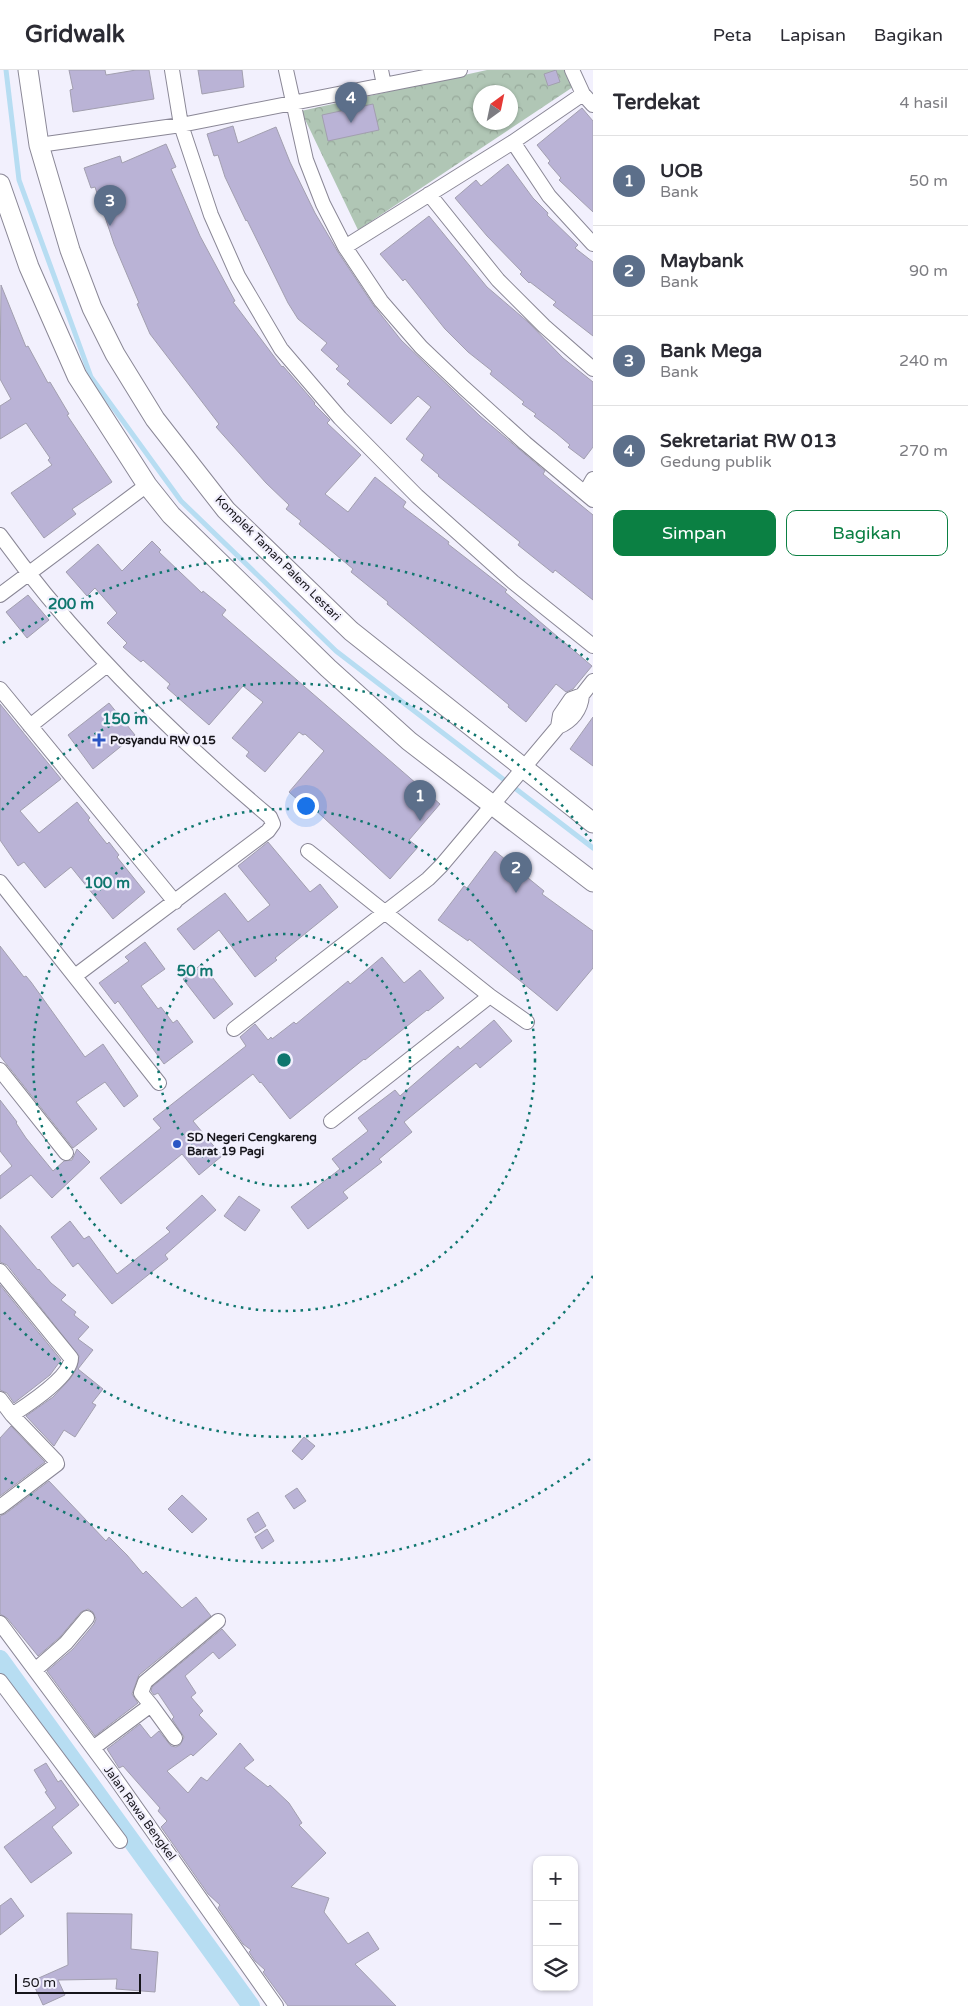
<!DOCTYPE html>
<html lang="id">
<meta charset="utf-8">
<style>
:root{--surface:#fff;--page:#f7f7f7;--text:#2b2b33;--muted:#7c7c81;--line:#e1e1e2;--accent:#0b8043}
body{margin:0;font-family:"Varela Round",sans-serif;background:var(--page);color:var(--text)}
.controls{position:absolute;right:15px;bottom:15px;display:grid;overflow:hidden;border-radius:10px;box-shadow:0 1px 4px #0004}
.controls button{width:45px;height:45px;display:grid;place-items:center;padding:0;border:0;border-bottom:1px solid var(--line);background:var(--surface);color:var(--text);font:25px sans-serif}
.compass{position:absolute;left:473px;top:15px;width:45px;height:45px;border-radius:50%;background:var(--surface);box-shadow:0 1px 4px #0004;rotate:33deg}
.scale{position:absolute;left:15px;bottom:12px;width:126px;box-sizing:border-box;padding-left:5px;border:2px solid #16151b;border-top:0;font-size:14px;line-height:18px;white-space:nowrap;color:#16151b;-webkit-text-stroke:4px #f2f0fd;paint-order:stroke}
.you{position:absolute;left:305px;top:735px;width:18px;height:18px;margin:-12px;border:4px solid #fff;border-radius:50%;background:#1a73e8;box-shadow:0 0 0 8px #1a73e833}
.badge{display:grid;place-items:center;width:32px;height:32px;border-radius:50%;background:var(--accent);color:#fff;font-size:16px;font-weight:700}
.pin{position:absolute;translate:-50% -41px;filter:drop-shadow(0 1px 2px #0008)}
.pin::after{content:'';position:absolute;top:26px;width:18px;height:15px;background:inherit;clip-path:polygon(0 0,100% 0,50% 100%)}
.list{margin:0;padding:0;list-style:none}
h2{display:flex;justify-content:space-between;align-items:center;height:65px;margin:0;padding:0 20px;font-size:21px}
h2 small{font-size:16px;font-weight:400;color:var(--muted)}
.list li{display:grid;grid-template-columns:32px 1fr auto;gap:15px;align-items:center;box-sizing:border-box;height:90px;padding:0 20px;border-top:1px solid var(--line)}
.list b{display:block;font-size:19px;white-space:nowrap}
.list p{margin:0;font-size:16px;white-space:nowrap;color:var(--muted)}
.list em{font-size:16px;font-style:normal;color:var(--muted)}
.actions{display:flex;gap:10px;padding:15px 20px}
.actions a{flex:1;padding:11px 0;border:1px solid var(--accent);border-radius:10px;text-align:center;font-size:18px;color:var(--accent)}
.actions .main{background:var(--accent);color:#fff}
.icon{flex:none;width:28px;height:28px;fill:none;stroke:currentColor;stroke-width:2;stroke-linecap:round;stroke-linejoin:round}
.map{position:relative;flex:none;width:593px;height:1936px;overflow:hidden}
header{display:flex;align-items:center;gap:30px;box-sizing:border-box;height:70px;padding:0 25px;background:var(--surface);border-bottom:1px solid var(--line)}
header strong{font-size:24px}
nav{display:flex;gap:28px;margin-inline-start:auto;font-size:18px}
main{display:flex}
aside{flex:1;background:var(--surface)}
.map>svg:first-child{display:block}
.park{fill:url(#park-crowns);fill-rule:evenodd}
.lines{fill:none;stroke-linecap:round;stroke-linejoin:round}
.stream{stroke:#b7ddf2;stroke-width:5}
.canal{stroke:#b7ddf2;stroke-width:18}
.building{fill:#bab3d6;stroke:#a29faf}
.street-casing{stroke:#8a8796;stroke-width:16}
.secondary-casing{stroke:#8a8796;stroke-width:21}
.street{stroke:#fff;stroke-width:14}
.secondary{stroke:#fff;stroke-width:19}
.ring{fill:none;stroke:#0f766e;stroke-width:2.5;stroke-dasharray:2.5 5}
.poi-dot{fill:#2a55c4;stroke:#f2f0fd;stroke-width:2}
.labels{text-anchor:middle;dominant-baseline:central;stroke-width:4.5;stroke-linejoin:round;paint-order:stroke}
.street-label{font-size:12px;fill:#16151b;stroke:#f2f0fd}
.poi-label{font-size:12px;font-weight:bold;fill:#16151b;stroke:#f2f0fd;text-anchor:start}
.centre{fill:#0f766e;stroke:#f2f0fd;stroke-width:2.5}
.ring-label{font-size:15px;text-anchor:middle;font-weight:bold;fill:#0f766e;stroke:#f2f0fd;stroke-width:4.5;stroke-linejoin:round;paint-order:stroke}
</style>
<header>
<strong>Gridwalk</strong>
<nav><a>Peta</a><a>Lapisan</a><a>Bagikan</a></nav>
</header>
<main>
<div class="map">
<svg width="593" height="1936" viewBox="0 0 593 1936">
<defs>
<pattern id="park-crowns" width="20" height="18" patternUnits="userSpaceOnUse" patternTransform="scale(1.25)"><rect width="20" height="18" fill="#b0c6b5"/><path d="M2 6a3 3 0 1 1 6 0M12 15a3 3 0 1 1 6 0" fill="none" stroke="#97a99b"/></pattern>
</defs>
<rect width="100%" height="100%" fill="#f2f0fd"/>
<!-- park -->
<path class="park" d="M 487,0 L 571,0 L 576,15 L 358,160 L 301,41 ZM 480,22 L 510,22 L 510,52 L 480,52 Z"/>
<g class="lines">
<!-- stream -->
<path class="stream" d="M 6,0 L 19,110 L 91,307 L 181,431 L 336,581 L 593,778"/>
<!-- canal -->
<path class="canal" d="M 0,1589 L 251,1936"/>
</g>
<!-- building -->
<path class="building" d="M 69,0 L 105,0 L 106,5 L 136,0 L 149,0 L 154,29 L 73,42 L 70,20 L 73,19 Z
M 198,0 L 242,0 L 244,17 L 202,24 Z
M 556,0 L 560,12 L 548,16 L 544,4 Z
M 373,34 L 379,60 L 328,71 L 322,45 Z
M 582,38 L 593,51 L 593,142 L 559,110 L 561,108 L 548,93 L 550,91 L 537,75 Z
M 233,56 L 238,73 L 276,57 L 290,92 L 315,143 L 338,182 L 374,236 L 401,270 L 480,346 L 545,401 L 543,404 L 593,445 L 593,530 L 555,500 L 553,503 L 518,475 L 520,472 L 438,406 L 439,405 L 421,390 L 424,385 L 406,369 L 431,337 L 418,326 L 391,354 L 347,314 L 350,311 L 336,299 L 339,296 L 321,280 L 327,273 L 298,249 L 288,233 L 247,150 L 246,151 L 225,107 L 218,85 L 214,86 L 207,64 Z
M 166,74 L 176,97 L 171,99 L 200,166 L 235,231 L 233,232 L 282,297 L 283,296 L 315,333 L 314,334 L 330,350 L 327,353 L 361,385 L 325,424 L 348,442 L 375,407 L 406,432 L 403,437 L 449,472 L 448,474 L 507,520 L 505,522 L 592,596 L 573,619 L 566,622 L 556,614 L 526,652 L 508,637 L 509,635 L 387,534 L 388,532 L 351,502 L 353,499 L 299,454 L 301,451 L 286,439 L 289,435 L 266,413 L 216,357 L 219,354 L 150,264 L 137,234 L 139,233 L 114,174 L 95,117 L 91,118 L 84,98 L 120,86 L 122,93 Z
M 508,94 L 533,128 L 548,143 L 547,145 L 578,175 L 575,178 L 593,192 L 593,266 L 553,235 L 556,232 L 530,212 L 529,213 L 520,204 L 522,202 L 487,166 L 455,128 L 476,110 L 481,116 Z
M 429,146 L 487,217 L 528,252 L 563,288 L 593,312 L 593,377 L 584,389 L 568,377 L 570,375 L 556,363 L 534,346 L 536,344 L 522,334 L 524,332 L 490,304 L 492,301 L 468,282 L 445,259 L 405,209 L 403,211 L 380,184 Z
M 1,215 L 26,277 L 28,276 L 48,313 L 50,312 L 69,344 L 67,345 L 112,412 L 72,439 L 76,444 L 44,468 L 11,423 L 52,395 L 48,390 L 50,388 L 26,353 L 0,369 L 0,336 L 11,329 L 0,309 Z
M 152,471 L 161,480 L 159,482 L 202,523 L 203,521 L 226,540 L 222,545 L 440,734 L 409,770 L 418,777 L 390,809 L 311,736 L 308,739 L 289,722 L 324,681 L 305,664 L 303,665 L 299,662 L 265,702 L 246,686 L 249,682 L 232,668 L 263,632 L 243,616 L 209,655 L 167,618 L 170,614 L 143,590 L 141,592 L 123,577 L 127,573 L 107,553 L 117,543 L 95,518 L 87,526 L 66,502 L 98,474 L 122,501 Z
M 28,525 L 49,550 L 27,568 L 6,542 Z
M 109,633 L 135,665 L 93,699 L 68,665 Z
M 0,634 L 61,709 L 20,741 L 39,763 L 77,732 L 90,748 L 88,750 L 107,774 L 109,772 L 119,785 L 117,787 L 145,822 L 113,849 L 71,797 L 45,818 L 24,792 L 18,796 L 0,770 Z
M 593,647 L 593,696 L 570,679 Z
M 268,772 L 310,822 L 320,814 L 338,837 L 275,888 L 277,890 L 255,907 L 219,860 L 194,880 L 177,859 L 225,823 L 248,852 L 270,835 L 238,796 Z
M 495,781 L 544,821 L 542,824 L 593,861 L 593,898 L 557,941 L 469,869 L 468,871 L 438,850 L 464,816 L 467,818 Z
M 145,872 L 165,899 L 141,916 L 158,939 L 161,937 L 173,953 L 177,950 L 193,972 L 164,994 L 118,931 L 115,934 L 99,913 L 129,891 L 125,887 Z
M 0,876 L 24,907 L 26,906 L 31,912 L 85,987 L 103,974 L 138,1026 L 124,1037 L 105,1012 L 76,1032 L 97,1059 L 73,1078 L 0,986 Z
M 382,887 L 404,913 L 420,900 L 444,928 L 428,941 L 427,940 L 365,990 L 364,989 L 290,1049 L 261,1012 L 260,1013 L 253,1004 L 193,1051 L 222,1086 L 199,1105 L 182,1084 L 121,1134 L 100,1108 L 161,1058 L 153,1049 L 246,976 L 240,967 L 255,954 L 268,970 L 271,967 L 272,969 L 294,952 L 296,954 L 348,911 L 350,914 Z
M 202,894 L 233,934 L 214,949 L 183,909 Z
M 494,950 L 512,971 L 480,998 L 476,993 L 404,1052 L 412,1062 L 379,1089 L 382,1092 L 343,1122 L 348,1128 L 308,1159 L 291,1137 L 340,1099 L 332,1089 L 368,1061 L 358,1048 L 395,1020 L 400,1026 L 458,976 L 460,979 Z
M 0,1030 L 17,1052 L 16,1053 L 26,1068 L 53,1101 L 64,1091 L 72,1090 L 77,1079 L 90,1092 L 52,1128 L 31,1105 L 0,1129 L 0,1106 L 12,1096 L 0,1081 Z
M 202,1125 L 216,1140 L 165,1185 L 168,1189 L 112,1234 L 78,1193 L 73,1197 L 51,1167 L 70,1151 L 84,1169 L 89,1166 L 117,1204 L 170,1162 L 166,1158 Z
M 239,1126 L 260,1140 L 245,1161 L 224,1146 Z
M 0,1155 L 38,1200 L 39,1199 L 51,1213 L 66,1225 L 61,1230 L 76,1242 L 74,1245 L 89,1257 L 78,1269 L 93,1280 L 78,1299 L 103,1319 L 92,1333 L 96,1335 L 75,1367 L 64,1360 L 54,1376 L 26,1346 L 53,1327 L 70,1309 L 77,1298 L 79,1286 L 7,1195 L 0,1192 Z
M 0,1215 L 61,1290 L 50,1305 L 14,1333 L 7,1323 L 0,1320 Z
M 11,1356 L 45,1392 L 0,1426 L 0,1368 Z
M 304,1367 L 315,1376 L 302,1390 L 292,1381 Z
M 49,1411 L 106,1471 L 109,1467 L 127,1485 L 143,1504 L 146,1501 L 182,1538 L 196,1527 L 211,1546 L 139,1605 L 132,1624 L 138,1633 L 95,1666 L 47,1601 L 73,1579 L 94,1554 L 96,1549 L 93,1542 L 88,1539 L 81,1542 L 60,1567 L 38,1586 L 7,1548 L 0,1544 L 0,1446 L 5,1444 Z
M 297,1418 L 306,1431 L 294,1439 L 285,1426 Z
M 182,1425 L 207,1449 L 192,1463 L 168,1439 Z
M 258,1442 L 266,1456 L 255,1463 L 247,1449 Z
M 267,1459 L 274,1471 L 262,1479 L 255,1467 Z
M 222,1559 L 236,1575 L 219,1589 L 213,1582 L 185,1606 L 196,1623 L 191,1627 L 203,1641 L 199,1645 L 217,1664 L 193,1686 L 191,1684 L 167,1701 L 188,1723 L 201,1707 L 207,1711 L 240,1673 L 254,1690 L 244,1698 L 268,1717 L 270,1715 L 289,1733 L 302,1753 L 299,1755 L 326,1783 L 291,1817 L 329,1828 L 324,1842 L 348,1874 L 368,1862 L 379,1879 L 355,1894 L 396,1936 L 288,1936 L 263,1902 L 265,1900 L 255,1891 L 249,1882 L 251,1880 L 243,1874 L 218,1838 L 220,1835 L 208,1824 L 161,1757 L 167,1751 L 158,1741 L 160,1738 L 123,1696 L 119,1698 L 107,1679 L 140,1654 L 151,1668 L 159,1661 L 171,1676 L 176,1677 L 180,1675 L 184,1667 L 172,1649 L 174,1647 L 158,1623 L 154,1625 L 151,1621 L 152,1617 Z
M 46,1693 L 58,1712 L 61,1710 L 79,1735 L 52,1757 L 72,1783 L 31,1813 L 4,1777 L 56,1738 L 45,1722 L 47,1721 L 34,1700 Z
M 11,1828 L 24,1846 L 0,1865 L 0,1836 Z
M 67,1843 L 132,1844 L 131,1879 L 158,1882 L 155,1922 L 116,1919 L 117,1909 L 58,1910 L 65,1925 L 43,1935 L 32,1911 L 68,1895 Z"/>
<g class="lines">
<!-- street casing -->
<g class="street-casing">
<path id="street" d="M 172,0 L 181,55 L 211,145 L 238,206 L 281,279 L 340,348 L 417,426 L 513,512 L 593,576
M 286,0 L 306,90 L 323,134 L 345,177 L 381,231 L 421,277 L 463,317 L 525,373 L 593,430
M 381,0 L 384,15
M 572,0 L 583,24 L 593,35
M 513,72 L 549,126 L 593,174
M 39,75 L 181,55 L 460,0
M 429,124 L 498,210 L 544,256 L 593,299
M 345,177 L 513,72 L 583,24
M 585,423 L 593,409
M 0,465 C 76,571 170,663 270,747 L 273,754 L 268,761 L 75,906
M 0,525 L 147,415
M 0,619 L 175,832
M 30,656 L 107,595
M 558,657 L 560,645 L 571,629 L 582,625 L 593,611
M 308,781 L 490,926 L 527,952
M 0,812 L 159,1013
M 234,959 L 428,809 L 441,796 L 558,657 C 572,651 581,640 582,625
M 0,1000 L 66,1083
M 331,1051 L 490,926
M 0,1201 L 71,1288 C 71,1307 27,1335 12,1345 L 0,1329
M 0,1437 L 57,1394 L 56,1391 L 12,1345
M 0,1553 L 113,1705 L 276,1936
M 35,1600 L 66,1573 L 87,1548
M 0,1611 L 120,1771
M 151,1635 L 175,1668
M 93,1678 L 151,1635 L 141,1623 L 145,1612 L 218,1551"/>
</g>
<!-- secondary casing -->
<g class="secondary-casing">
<path id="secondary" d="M 28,0 L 39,75 L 70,180 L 92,238 L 115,284 L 155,349 L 226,440 L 351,561 L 593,753
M 0,114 L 29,197 L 77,306 L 147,415 L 171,445 L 328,598 L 409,671 L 593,812"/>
</g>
<!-- street -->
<use href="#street" class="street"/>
<!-- secondary -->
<use href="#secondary" class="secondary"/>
</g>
<!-- distance rings -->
<g class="ring">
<circle cx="284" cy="990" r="126"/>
<circle cx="284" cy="990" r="251"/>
<path d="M593 1206A377 377 0 0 1 2 1240M2 740A377 377 0 0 1 593 774"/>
<path d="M590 1389A503 503 0 0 1 3 1407M3 573A503 503 0 0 1 590 591"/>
</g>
<!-- markers -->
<g class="poi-dot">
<path d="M96.5 662.5h5v5h5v5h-5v5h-5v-5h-5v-5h5z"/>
<circle cx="177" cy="1074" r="5"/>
</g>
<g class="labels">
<!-- street labels -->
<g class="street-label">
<text transform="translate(278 488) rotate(45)">Komplek Taman Palem Lestari</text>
<text transform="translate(140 1743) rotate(54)">Jalan Rawa Bengkel</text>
</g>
<!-- poi labels -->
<g class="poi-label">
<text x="110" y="670">Posyandu RW 015</text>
<text x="187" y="1067">SD Negeri Cengkareng<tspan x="187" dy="14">Barat 19 Pagi</tspan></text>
</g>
</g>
<circle cx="284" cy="990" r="8" class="centre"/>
<g class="ring-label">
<text x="71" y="539">200 m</text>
<text x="125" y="654">150 m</text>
<text x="107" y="818">100 m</text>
<text x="195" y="906">50 m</text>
</g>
</svg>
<div class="controls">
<button>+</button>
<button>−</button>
<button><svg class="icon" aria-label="layers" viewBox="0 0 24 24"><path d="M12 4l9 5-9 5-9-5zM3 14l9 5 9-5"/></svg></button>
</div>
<svg class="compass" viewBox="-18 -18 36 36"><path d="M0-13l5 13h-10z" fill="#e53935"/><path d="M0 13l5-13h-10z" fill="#7c7c81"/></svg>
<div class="scale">50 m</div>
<div class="you"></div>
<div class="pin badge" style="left:420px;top:751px;background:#5c6f8a">1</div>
<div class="pin badge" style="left:516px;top:823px;background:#5c6f8a">2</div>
<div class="pin badge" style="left:110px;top:156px;background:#5c6f8a">3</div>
<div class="pin badge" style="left:351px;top:53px;background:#5c6f8a">4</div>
</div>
<aside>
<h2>Terdekat<small>4 hasil</small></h2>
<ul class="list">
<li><span class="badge" style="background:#5c6f8a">1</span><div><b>UOB</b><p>Bank</p></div><em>50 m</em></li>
<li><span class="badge" style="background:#5c6f8a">2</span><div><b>Maybank</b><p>Bank</p></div><em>90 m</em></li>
<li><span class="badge" style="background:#5c6f8a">3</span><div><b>Bank Mega</b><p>Bank</p></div><em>240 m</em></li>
<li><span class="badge" style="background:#5c6f8a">4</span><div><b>Sekretariat RW 013</b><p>Gedung publik</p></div><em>270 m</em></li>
</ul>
<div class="actions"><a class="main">Simpan</a><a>Bagikan</a></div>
</aside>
</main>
